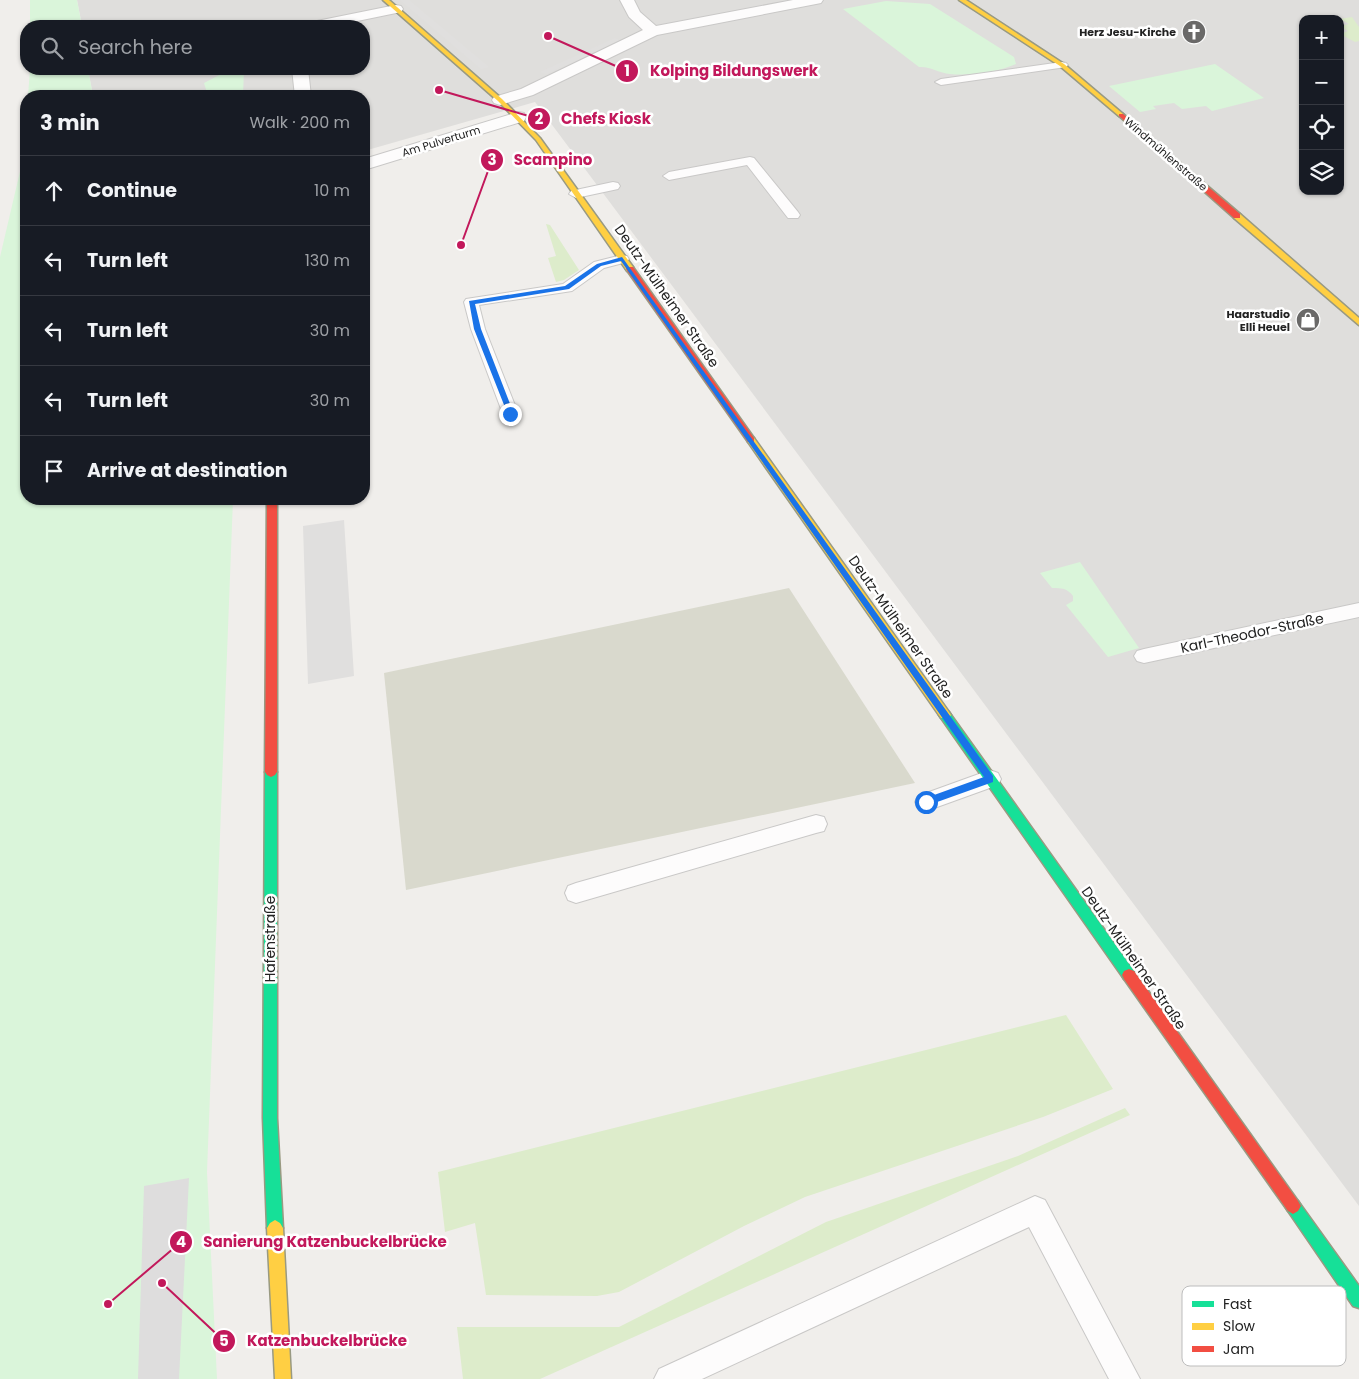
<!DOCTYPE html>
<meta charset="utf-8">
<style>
:root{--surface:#171b24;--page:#242831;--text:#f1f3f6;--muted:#9ea1a6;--line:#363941}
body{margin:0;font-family:Poppins,sans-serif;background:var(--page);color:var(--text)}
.controls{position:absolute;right:15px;top:15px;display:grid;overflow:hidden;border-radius:10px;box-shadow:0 1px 4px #0004}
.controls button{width:45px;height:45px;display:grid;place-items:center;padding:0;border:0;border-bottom:1px solid var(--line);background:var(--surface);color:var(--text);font:25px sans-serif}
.stop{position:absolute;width:15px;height:15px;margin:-11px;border:4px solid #1a73e8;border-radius:50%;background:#fff}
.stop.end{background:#1a73e8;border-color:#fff;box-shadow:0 1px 5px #0008}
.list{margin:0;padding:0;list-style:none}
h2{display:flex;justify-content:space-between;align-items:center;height:65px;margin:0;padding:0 20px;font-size:21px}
h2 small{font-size:16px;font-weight:400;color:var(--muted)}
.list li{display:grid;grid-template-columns:32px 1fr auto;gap:15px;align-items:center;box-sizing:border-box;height:70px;padding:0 20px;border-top:1px solid var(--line)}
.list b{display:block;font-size:19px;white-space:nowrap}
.list em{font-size:16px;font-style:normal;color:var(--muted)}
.icon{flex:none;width:28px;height:28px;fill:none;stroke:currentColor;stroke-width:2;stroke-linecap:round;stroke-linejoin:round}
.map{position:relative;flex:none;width:1359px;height:1379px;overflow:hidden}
.search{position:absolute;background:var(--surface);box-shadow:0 1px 4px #0004;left:20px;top:20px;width:350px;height:55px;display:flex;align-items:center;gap:12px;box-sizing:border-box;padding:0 18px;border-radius:20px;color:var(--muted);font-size:19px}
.panel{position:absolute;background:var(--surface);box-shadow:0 1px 4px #0004;left:20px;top:90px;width:350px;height:415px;border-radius:20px}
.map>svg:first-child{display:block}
.residential{fill:#dfdedc;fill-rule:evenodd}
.construction{fill:#d9d9cd}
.grass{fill:#ddeccb}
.park{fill:#daf5da}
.parking{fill:#e0dfde}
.pier{fill:#dedddd}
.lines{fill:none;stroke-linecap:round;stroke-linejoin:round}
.lane-casing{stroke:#c9c8c7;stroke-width:2}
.street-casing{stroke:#c9c8c7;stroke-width:2}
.fast-casing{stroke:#999a82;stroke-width:3}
.slow-casing{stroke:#999a82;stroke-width:3}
.jam-casing{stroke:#999a82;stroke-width:3}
.lane{fill:#fdfcfc;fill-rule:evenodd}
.street{fill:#fdfcfc;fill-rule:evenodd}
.fast{fill:#16e098;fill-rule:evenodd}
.slow{fill:#ffcf43;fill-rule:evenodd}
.jam{fill:#f24e42;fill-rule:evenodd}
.route{fill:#1a73e8}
.labels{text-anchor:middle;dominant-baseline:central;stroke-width:5;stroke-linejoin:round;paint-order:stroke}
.far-poi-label{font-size:11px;font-weight:bold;fill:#222;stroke:#fff;text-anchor:end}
.far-street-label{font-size:11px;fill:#222;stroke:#fff}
.street-label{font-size:14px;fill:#222;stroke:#fff}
.key{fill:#fff;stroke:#bdbdbd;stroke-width:1}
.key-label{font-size:14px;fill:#222}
.leader{fill:none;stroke:#c2185b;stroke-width:2}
.callout-dot{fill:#c2185b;stroke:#fff;stroke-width:2}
.mark-label{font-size:15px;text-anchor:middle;font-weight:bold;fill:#fff}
.callout-label{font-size:15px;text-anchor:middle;font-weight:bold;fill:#c2185b;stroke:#fff;stroke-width:5;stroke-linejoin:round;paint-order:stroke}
</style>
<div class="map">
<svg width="1359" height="1379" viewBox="0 0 1359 1379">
<rect width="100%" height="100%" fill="#f0eeeb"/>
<!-- residential -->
<path class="residential" d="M 77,0 L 1359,0 L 1359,1206 L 535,102 L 364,151 L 364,96 L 93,96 L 88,69 L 364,69 L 364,26 L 82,26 ZM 1303,19 L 1340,19 L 1340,191 L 1303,191 Z"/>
<!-- construction -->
<path class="construction" d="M 789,588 L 915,783 L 406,890 L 384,673 Z"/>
<!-- grass -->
<path class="grass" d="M 1352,17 L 1359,27 L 1359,41 L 1355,42 L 1340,34 L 1348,31 L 1340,26 L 1349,24 L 1340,19 Z
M 546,224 L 550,225 L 579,270 L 564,280 L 556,282 L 548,258 L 556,256 Z
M 1066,1015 L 1113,1089 L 1043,1117 L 805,1197 L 744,1226 L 619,1292 L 597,1296 L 486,1295 L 475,1223 L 445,1232 L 438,1172 Z
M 1125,1108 L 1130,1115 L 540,1379 L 463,1379 L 457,1327 L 619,1327 L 826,1222 L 1018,1156 Z"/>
<!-- park -->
<path class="park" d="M 30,0 L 77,0 L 82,26 L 30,26 Z
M 886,1 L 930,4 L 1014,57 L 1016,64 C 998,72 970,76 950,74 C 939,73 930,66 919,67 L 843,9 Z
M 1215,64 L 1264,98 L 1212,111 L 1206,106 L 1182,109 L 1174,103 L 1153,106 L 1156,109 L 1140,112 L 1109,86 Z
M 30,69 L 88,69 L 93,96 L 28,96 Z
M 231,69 L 244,69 L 243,96 L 208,96 L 204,83 Z
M 26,146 L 26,499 L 233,499 L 207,1172 L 217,1379 L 0,1379 L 0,257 Z
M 1080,562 L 1139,648 L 1108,657 L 1066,605 L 1073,601 L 1073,596 C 1067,588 1062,588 1052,588 L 1040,573 Z"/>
<!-- parking -->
<path class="parking" d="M 400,0 L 409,0 L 489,67 L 481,69 Z
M 615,38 L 621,41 L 546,74 L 540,72 Z
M 344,520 L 354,676 L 308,684 L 303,526 Z"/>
<!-- pier -->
<path class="pier" d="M 189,1178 L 179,1379 L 138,1379 L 144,1186 Z"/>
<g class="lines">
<!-- lane casing -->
<g class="lane-casing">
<path id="lane" d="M 1062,62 L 1066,63 L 1068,65 L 1066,67 L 941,85 L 935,82 L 941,79 Z
M 750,157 L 754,158 L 798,212 L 800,215 L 798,218 L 788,218 L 747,165 L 669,180 L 663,176 L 669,172 Z
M 613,182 L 618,183 L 620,186 L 618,189 L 576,198 L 569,194 L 571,191 Z
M 622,255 L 627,256 L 629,259 L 627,262 L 604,268 L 572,291 L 479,305 L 485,329 L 518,413 L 516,417 L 504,417 L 471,329 L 464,302 L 466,299 L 563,284 L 594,262 Z
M 1359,603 L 1359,617 L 1144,663 L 1137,661 L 1134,656 L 1137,651 L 1144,649 Z
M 990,770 L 998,773 L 1001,779 L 998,785 L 926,811 L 918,808 L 915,802 L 918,796 Z
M 816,815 L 824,817 L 827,824 L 824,831 L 816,833 L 576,903 L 568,900 L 565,893 L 568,886 L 576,883 Z
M 1035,1196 L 1045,1200 L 1140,1379 L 1109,1379 L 1029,1227 L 702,1379 L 654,1379 L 659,1369 Z"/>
</g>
<!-- street casing -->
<g class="street-casing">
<path id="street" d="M 620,0 L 634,0 L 640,12 L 656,26 L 793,0 L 823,0 L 821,3 L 816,4 L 657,35 L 533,95 L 500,105 L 494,103 L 492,100 L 494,97 L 521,89 L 643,30 L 629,17 Z
M 396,5 L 401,6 L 403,9 L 401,12 L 333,26 L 305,26 L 307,23 L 312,22 Z
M 292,69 L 308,69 L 311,96 L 295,96 Z
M 518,112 L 524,113 L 526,117 L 524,121 L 364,170 L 364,159 Z"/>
</g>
<!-- fast casing -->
<g class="fast-casing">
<path id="fast" d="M 945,710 L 949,712 L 1134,971 L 1136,975 L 1134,979 L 1129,981 L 1124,979 L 941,718 L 939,715 L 941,712 Z
M 271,767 L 275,769 L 277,772 L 277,1118 L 283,1228 L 280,1233 L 275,1236 L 270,1233 L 267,1228 L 263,1118 L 265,772 L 267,769 Z
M 1293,1198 L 1298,1201 L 1359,1286 L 1359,1308 L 1353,1306 L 1288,1211 L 1285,1206 L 1288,1201 Z"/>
</g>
<!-- slow casing -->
<g class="slow-casing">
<path id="slow" d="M 383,0 L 389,0 L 502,99 L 540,138 L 633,267 L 633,271 L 627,271 L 536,140 L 498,101 Z
M 959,0 L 966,0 L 1064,64 L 1123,114 L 1123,116 L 1119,116 L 1060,66 Z
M 1234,214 L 1240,214 L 1359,318 L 1359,325 L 1234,218 Z
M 751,437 L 754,438 L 949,712 L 951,715 L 949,718 L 941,718 L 748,442 L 748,438 Z
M 275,1220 L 280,1223 L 283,1228 L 291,1379 L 275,1379 L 267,1228 L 270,1223 Z"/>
</g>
<!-- jam casing -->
<g class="jam-casing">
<path id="jam" d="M 1119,114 L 1123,114 L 1240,214 L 1240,218 L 1234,218 L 1119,116 Z
M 627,267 L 633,267 L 754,438 L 754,442 L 748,442 L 626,269 Z
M 267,499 L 277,499 L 277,772 L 275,775 L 271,777 L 267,775 L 265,772 Z
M 1129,969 L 1134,971 L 1298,1201 L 1301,1206 L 1298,1211 L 1293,1214 L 1288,1211 L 1124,979 L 1122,975 L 1124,971 Z"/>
</g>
<!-- lane -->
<use href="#lane" class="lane"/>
<!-- street -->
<use href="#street" class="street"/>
<!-- fast -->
<use href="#fast" class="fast"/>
<!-- slow -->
<use href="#slow" class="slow"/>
<!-- jam -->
<use href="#jam" class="jam"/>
</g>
<!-- route -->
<path class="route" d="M 622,257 L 993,776 L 993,782 L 926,806 L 923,805 L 923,799 L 984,777 L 621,261 L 601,266 L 569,289 L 475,304 L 481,329 L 514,414 L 508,415 L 474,329 L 469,301 L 565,286 L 597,264 Z"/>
<!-- icons -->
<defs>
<g id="church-disc" transform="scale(1.25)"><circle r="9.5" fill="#6a6968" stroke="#fff"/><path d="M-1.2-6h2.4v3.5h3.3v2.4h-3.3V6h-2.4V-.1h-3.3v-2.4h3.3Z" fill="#fff"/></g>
<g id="shop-disc" transform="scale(1.25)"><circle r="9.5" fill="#6a6968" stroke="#fff"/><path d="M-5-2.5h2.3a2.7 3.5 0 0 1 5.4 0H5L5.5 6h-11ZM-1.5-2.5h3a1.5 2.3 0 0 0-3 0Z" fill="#fff"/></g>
</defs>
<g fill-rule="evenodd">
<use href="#church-disc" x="1194" y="32"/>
<use href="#shop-disc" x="1308" y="320"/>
</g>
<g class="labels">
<!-- far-poi labels -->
<g class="far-poi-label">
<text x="1176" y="32">Herz Jesu-Kirche</text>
<text x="1290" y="314">Haarstudio<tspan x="1290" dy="13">Elli Heuel</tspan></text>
</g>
<!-- far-street labels -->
<g class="far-street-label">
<text transform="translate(441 141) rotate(-17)">Am Pulverturm</text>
<text transform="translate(1166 154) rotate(41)">Windmühlenstraße</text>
</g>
<!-- street labels -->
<g class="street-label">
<text transform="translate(667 296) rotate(55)">Deutz-Mülheimer Straße</text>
<text transform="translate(901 627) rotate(55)">Deutz-Mülheimer Straße</text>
<text transform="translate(1252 633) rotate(-12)">Karl-Theodor-Straße</text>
<text transform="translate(270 939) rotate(-90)">Hafenstraße</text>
<text transform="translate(1134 958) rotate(55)">Deutz-Mülheimer Straße</text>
</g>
</g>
<!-- legend -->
<rect x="1182" y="1286" width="164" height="80" rx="8" class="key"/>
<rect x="1192" y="1301" width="22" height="6" fill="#16e098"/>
<rect x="1192" y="1323" width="22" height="7" fill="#ffcf43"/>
<rect x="1192" y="1346" width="22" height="6" fill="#f24e42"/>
<g class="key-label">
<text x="1223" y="1309">Fast</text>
<text x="1223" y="1331">Slow</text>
<text x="1223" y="1354">Jam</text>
</g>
<!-- callouts -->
<path class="leader" d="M548 36L627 71M439 90L539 119M461 245L492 160M108 1304L181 1242M162 1283L224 1341"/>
<g class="callout-dot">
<circle cx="548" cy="36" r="5"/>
<circle cx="439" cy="90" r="5"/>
<circle cx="461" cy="245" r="5"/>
<circle cx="108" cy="1304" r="5"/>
<circle cx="162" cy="1283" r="5"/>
<circle cx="627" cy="71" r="12"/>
<circle cx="539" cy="119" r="12"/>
<circle cx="492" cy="160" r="12"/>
<circle cx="181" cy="1242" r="12"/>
<circle cx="224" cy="1341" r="12"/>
</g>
<g class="mark-label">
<text x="627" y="76">1</text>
<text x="539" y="124">2</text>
<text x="492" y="165">3</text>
<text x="181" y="1247">4</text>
<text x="224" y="1346">5</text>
</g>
<g class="callout-label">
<text x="734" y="76">Kolping Bildungswerk</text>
<text x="606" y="124">Chefs Kiosk</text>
<text x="553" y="165">Scampino</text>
<text x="325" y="1247">Sanierung Katzenbuckelbrücke</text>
<text x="327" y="1346">Katzenbuckelbrücke</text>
</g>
</svg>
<div class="controls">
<button>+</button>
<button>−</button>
<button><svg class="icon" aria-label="locate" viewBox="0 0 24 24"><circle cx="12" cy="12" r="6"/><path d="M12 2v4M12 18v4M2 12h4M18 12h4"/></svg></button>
<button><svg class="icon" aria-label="layers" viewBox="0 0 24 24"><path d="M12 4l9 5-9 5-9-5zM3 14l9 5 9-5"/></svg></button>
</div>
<div class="stop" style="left:926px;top:802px"></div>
<div class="stop end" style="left:510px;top:414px"></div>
<div class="search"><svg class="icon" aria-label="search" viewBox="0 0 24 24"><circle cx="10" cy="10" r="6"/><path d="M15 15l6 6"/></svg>Search here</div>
<section class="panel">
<h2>3 min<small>Walk · 200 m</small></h2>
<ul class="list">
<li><svg class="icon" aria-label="ahead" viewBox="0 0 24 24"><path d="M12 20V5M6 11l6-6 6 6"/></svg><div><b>Continue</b></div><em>10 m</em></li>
<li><svg class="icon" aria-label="left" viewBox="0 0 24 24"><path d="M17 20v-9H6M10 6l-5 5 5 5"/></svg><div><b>Turn left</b></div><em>130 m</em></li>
<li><svg class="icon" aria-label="left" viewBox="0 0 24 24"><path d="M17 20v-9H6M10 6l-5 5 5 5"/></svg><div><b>Turn left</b></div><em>30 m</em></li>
<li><svg class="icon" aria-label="left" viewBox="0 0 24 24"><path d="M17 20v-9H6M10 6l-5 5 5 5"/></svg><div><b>Turn left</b></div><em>30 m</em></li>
<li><svg class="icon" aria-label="arrive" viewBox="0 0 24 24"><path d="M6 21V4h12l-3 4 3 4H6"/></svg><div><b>Arrive at destination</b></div></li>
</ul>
</section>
</div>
